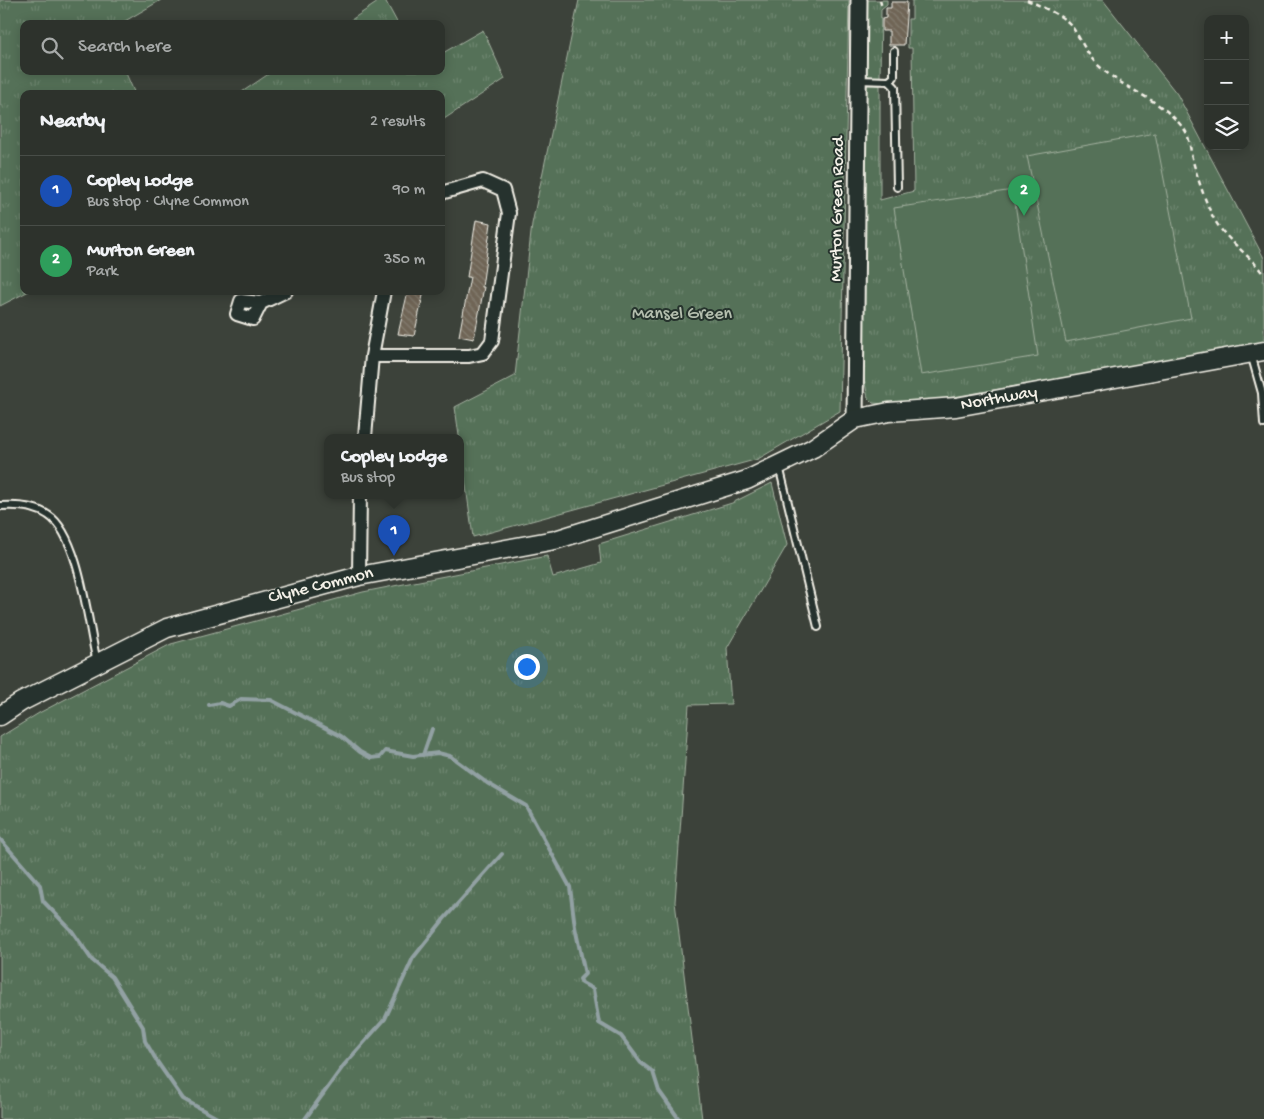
<!DOCTYPE html>
<meta charset="utf-8">
<style>
:root{--surface:#2d322c;--page:#393e38;--text:#f1f3f6;--muted:#a7aaa9;--line:#484d48;--accent:#8c9099}
body{margin:0;font-family:"Gochi Hand",sans-serif;background:var(--page);color:var(--text)}
.controls{position:absolute;right:15px;top:15px;display:grid;overflow:hidden;border-radius:10px;box-shadow:0 2px 12px #0003}
.controls button{width:45px;height:45px;display:grid;place-items:center;padding:0;border:0;border-bottom:1px solid var(--line);background:var(--surface);color:var(--text);font:25px sans-serif}
.you{position:absolute;left:526px;top:666px;width:18px;height:18px;margin:-12px;border:4px solid #fff;border-radius:50%;background:#1a73e8;box-shadow:0 0 0 8px #1a73e833}
.badge{display:grid;place-items:center;width:32px;height:32px;border-radius:50%;background:var(--accent);color:#fff;font-size:16px;font-weight:700}
.pin{position:absolute;translate:-50% -41px;filter:drop-shadow(0 1px 2px #0008)}
.pin::after{content:'';position:absolute;top:26px;width:18px;height:15px;background:inherit;clip-path:polygon(0 0,100% 0,50% 100%)}
.popup{position:absolute;left:324px;top:434px;width:140px;height:65px;box-sizing:border-box;display:grid;place-content:center;border-radius:10px;background:var(--surface);filter:drop-shadow(0 1px 4px #0005);font-size:16px;white-space:nowrap;color:var(--muted)}
.popup b{font-size:19px;color:var(--text)}
.popup::after{content:'';position:absolute;left:50%;top:100%;margin-left:-10px;border:10px solid transparent;border-top-color:var(--surface)}
.list{margin:0;padding:0;list-style:none}
h2{display:flex;justify-content:space-between;align-items:center;height:65px;margin:0;padding:0 20px;font-size:21px}
h2 small{font-size:16px;font-weight:400;color:var(--muted)}
.list li{display:grid;grid-template-columns:32px 1fr auto;gap:15px;align-items:center;box-sizing:border-box;height:70px;padding:0 20px;border-top:1px solid var(--line)}
.list b{display:block;font-size:19px;white-space:nowrap}
.list p{margin:0;font-size:16px;white-space:nowrap;color:var(--muted)}
.list em{font-size:16px;font-style:normal;color:var(--muted)}
.icon{flex:none;width:28px;height:28px;fill:none;stroke:currentColor;stroke-width:2;stroke-linecap:round;stroke-linejoin:round}
.map{position:relative;flex:none;width:1264px;height:1119px;overflow:hidden}
.search{position:absolute;background:var(--surface);box-shadow:0 2px 12px #0003;left:20px;top:20px;width:425px;height:55px;display:flex;align-items:center;gap:12px;box-sizing:border-box;padding:0 18px;border-radius:10px;color:var(--muted);font-size:19px}
.panel{position:absolute;background:var(--surface);box-shadow:0 2px 12px #0003;left:20px;top:90px;width:425px;height:205px;border-radius:10px}
.map>svg:first-child{display:block}
.grass{fill:url(#grass-tufts);stroke:#a4b1a0}
.garden{fill:#557158;stroke:#a4b1a0}
.lines{fill:none;stroke-linecap:round;stroke-linejoin:round}
.stream{stroke:#92a1a3;stroke-width:4}
.building{fill:url(#building-back-hatch);stroke:#f4f1e8}
.service-casing{stroke:#f4f1e8;stroke-width:10}
.minor-casing{stroke:#f4f1e8;stroke-width:16}
.tertiary-casing{stroke:#f4f1e8;stroke-width:19}
.secondary-casing{stroke:#f4f1e8;stroke-width:21}
.path{stroke:#f4f1e8;stroke-width:2.5;stroke-dasharray:5 4;stroke-linecap:butt}
.service{stroke:#26332d;stroke-width:6}
.minor{stroke:#26332d;stroke-width:12}
.tertiary{stroke:#26332d;stroke-width:15}
.secondary{stroke:#26332d;stroke-width:18}
.labels{text-anchor:middle;dominant-baseline:central;stroke-width:4;stroke-linejoin:round;paint-order:stroke}
.street-label{font-size:18px;fill:#f4f1e8;stroke:#26332d}
.park-label{font-size:18px;fill:#b4beae;stroke:#26332d}
</style>
<div class="map">
<svg width="1264" height="1119" viewBox="0 0 1264 1119">
<defs>
<pattern id="grass-tufts" width="24" height="20" patternUnits="userSpaceOnUse" patternTransform="scale(1.25)"><rect width="24" height="20" fill="#557158"/><path d="M3 7l-1-3M5 7V3M7 7l1-3M15 17l-1-3M17 17v-4M19 17l1-3" fill="none" stroke="#6e8670"/></pattern>
<pattern id="building-back-hatch" width="6" height="6" patternUnits="userSpaceOnUse" patternTransform="scale(1.25)"><rect width="6" height="6" fill="#6f6557"/><path d="M-1 5l2 2M0 0l6 6M5-1l2 2" fill="none" stroke="#847c6f"/></pattern>
</defs>
<rect width="100%" height="100%" fill="#3c423a"/>
<filter id="ink" filterUnits="userSpaceOnUse"><feTurbulence type="fractalNoise" baseFrequency=".02" numOctaves="2"/><feDisplacementMap in="SourceGraphic" scale="10" xChannelSelector="R" yChannelSelector="G"/><feConvolveMatrix kernelMatrix="1 2 1 2 8 2 1 2 1" color-interpolation-filters="sRGB"/></filter>
<g filter="url(#ink)">
<!-- grass -->
<path class="grass" d="M 0,0 L 161,0 L 120,24 L 24,24 L 24,71 L 125,71 L 135,94 L 24,94 L 24,291 L 29,291 L 0,306 Z
M 381,0 L 385,0 L 398,24 L 345,24 Z
M 579,0 L 849,0 L 840,411 L 758,459 L 473,537 L 455,407 L 515,376 L 532,224 Z
M 863,0 L 887,0 L 887,4 L 881,9 L 880,77 L 863,76 Z
M 912,0 L 1103,0 L 1177,94 L 1264,258 L 1264,343 L 947,398 L 884,404 L 873,403 L 868,398 L 863,373 L 863,85 L 880,85 L 880,200 L 914,191 L 912,48 L 908,48 L 908,19 L 912,19 Z
M 483,30 L 505,79 L 441,121 L 441,94 L 239,94 L 273,71 L 441,71 L 441,54 Z
M 772,483 L 787,545 L 727,648 L 731,704 L 689,705 L 675,902 L 702,1119 L 0,1119 L 0,737 L 39,713 L 171,644 L 363,592 L 547,556 L 553,577 L 601,563 L 599,544 L 732,503 Z"/>
<!-- garden -->
<path class="garden" d="M 1155,133 L 1191,318 L 1066,342 L 1027,156 Z
M 1013,190 L 1038,356 L 921,375 L 894,208 Z"/>
<g class="lines">
<!-- stream -->
<path class="stream" d="M 209,705 L 220,703 L 229,706 L 241,699 L 271,700 L 341,736 L 360,752 L 371,758 L 380,757 L 385,751 L 413,756 L 438,753 L 450,756 L 487,783 L 526,806 L 570,887 L 575,927 L 585,974 L 580,979 L 582,983 L 593,989 L 599,1023 L 621,1036 L 641,1063 L 653,1072 L 659,1091 L 679,1119
M 423,755 L 432,729
M 0,839 L 40,885 L 43,901 L 72,931 L 92,960 L 112,977 L 143,1027 L 145,1041 L 158,1063 L 183,1099 L 219,1119
M 305,1119 L 344,1065 L 385,1019 L 413,958 L 444,919 L 502,854"/>
</g>
<!-- building -->
<path class="building" d="M 891,2 L 907,2 L 904,45 L 889,45 L 889,31 L 882,31 L 882,19 L 886,18 L 886,8 L 891,8 Z
M 476,220 L 491,223 L 482,287 L 484,287 L 474,339 L 459,336 L 470,277 L 467,277 Z
M 408,291 L 424,291 L 414,336 L 398,334 Z"/>
<g class="lines">
<!-- service casing -->
<g class="service-casing">
<path id="service" d="M 858,80 L 889,81 L 894,77 L 894,51
M 889,81 L 895,87 L 897,187
M 1251,354 L 1262,393 L 1264,424
M 779,466 L 818,627
M 0,506 C 15,505 35,506 48,515 C 80,535 88,626 97,662"/>
</g>
<!-- minor casing -->
<g class="minor-casing">
<path id="minor" d="M 261,303 L 253,319 L 237,314 L 241,301 L 261,303 L 286,291
M 372,356 L 469,356 L 483,353 L 492,341 L 509,213 L 503,190 L 483,181 L 441,193
M 365,437 L 372,356 L 384,291
M 359,576 L 360,495"/>
</g>
<!-- tertiary casing -->
<g class="tertiary-casing">
<path id="tertiary" d="M 855,419 L 859,0"/>
</g>
<!-- secondary casing -->
<g class="secondary-casing">
<path id="secondary" d="M 0,716 L 21,702 L 167,628 L 359,576 L 555,540 L 747,480 L 813,448 L 855,419 L 889,412 L 956,407 L 1264,351"/>
</g>
<!-- path -->
<path class="path" d="M 880,0 L 882,8
M 1027,0 C 1037,4 1063,16 1070,24 C 1081,38 1086,55 1100,67 C 1129,93 1159,97 1184,129 C 1190,136 1190,149 1192,158 C 1197,176 1204,198 1212,215 C 1224,240 1249,253 1264,275"/>
<!-- service -->
<use href="#service" class="service"/>
<!-- minor -->
<use href="#minor" class="minor"/>
<!-- tertiary -->
<use href="#tertiary" class="tertiary"/>
<!-- secondary -->
<use href="#secondary" class="secondary"/>
</g>
</g>
<g class="labels">
<!-- street labels -->
<g class="street-label">
<text transform="translate(838 209) rotate(-89)">Murton Green Road</text>
<text transform="translate(999 399) rotate(-10)">Northway</text>
<text transform="translate(321 586) rotate(-14)">Clyne Common</text>
</g>
<!-- park labels -->
<g class="park-label">
<text x="682" y="314">Mansel Green</text>
</g>
</g>
</svg>
<div class="controls">
<button>+</button>
<button>−</button>
<button><svg class="icon" aria-label="layers" viewBox="0 0 24 24"><path d="M12 4l9 5-9 5-9-5zM3 14l9 5 9-5"/></svg></button>
</div>
<div class="you"></div>
<div class="pin badge" style="left:394px;top:556px;background:#1a4fb4">1</div>
<div class="popup"><b>Copley Lodge</b>Bus stop</div>
<div class="pin badge" style="left:1024px;top:216px;background:#2e9e5b">2</div>
<div class="search"><svg class="icon" aria-label="search" viewBox="0 0 24 24"><circle cx="10" cy="10" r="6"/><path d="M15 15l6 6"/></svg>Search here</div>
<section class="panel">
<h2>Nearby<small>2 results</small></h2>
<ul class="list">
<li><span class="badge" style="background:#1a4fb4">1</span><div><b>Copley Lodge</b><p>Bus stop · Clyne Common</p></div><em>90 m</em></li>
<li><span class="badge" style="background:#2e9e5b">2</span><div><b>Murton Green</b><p>Park</p></div><em>350 m</em></li>
</ul>
</section>
</div>
